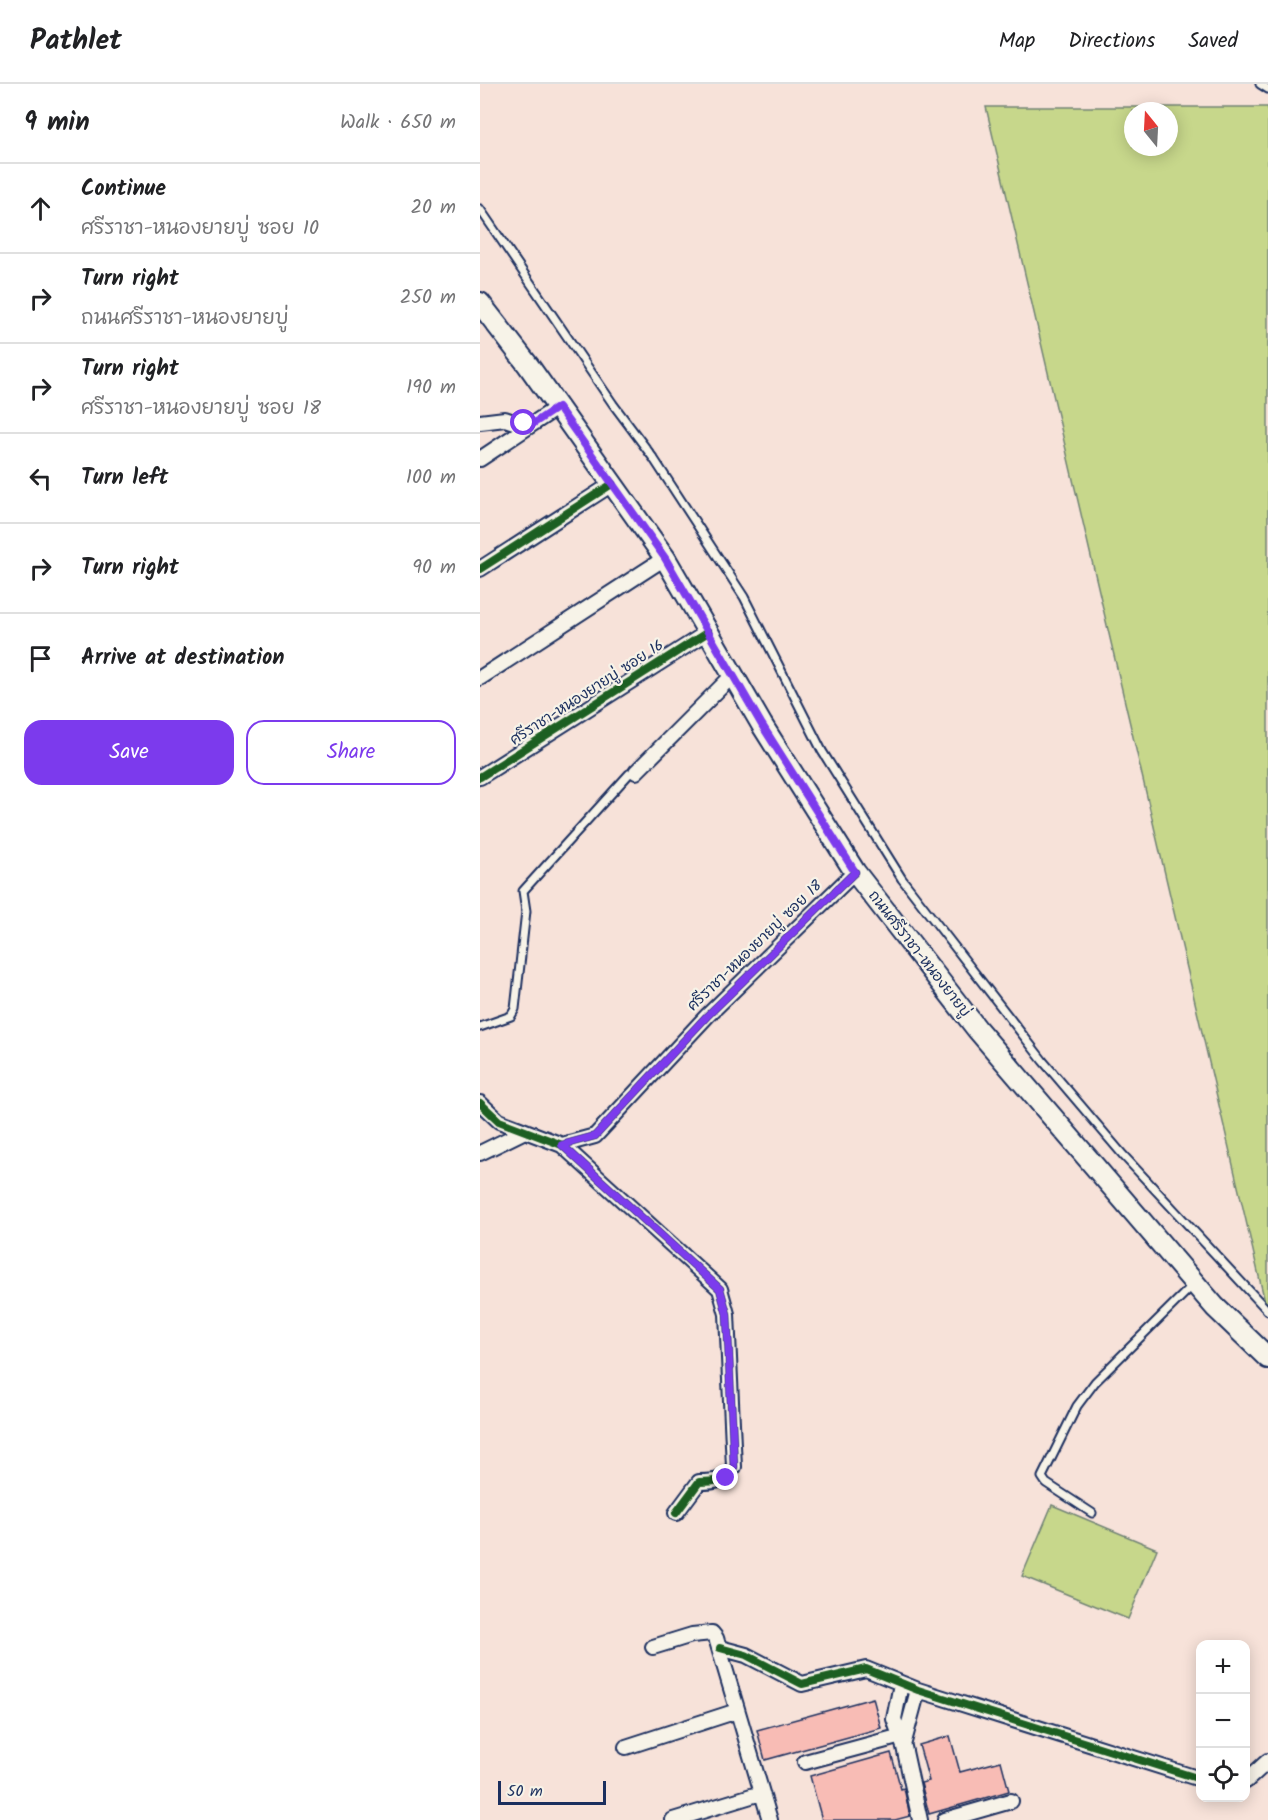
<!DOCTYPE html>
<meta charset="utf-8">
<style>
:root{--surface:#fff;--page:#f6f6f6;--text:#202124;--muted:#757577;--line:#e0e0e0;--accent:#7c3aed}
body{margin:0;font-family:Kalam,"Playpen Sans Thai",sans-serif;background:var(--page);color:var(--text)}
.controls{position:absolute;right:18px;bottom:18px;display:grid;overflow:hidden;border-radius:12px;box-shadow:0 3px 15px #0003}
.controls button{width:54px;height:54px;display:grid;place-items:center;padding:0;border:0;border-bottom:2px solid var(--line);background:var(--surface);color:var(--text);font:30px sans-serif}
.compass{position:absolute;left:644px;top:18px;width:54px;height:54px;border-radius:50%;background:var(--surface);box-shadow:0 3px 15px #0003;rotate:342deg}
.scale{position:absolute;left:18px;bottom:15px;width:108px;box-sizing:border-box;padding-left:6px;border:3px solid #1b2f5e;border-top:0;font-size:16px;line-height:21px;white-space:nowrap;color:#1b2f5e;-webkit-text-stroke:4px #f7f3e8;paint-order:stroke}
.stop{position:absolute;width:18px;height:18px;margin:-14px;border:4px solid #7c3aed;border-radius:50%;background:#fff}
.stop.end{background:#7c3aed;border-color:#fff;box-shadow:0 2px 6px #0008}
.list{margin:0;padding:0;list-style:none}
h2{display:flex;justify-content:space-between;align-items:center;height:78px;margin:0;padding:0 24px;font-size:26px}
h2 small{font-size:20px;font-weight:400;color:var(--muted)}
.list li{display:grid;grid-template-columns:39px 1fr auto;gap:18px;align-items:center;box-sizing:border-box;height:90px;padding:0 24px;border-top:2px solid var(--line)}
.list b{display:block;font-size:22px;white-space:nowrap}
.list p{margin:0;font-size:20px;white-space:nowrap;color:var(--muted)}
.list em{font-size:20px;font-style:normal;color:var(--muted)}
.actions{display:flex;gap:12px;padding:18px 24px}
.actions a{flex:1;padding:14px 0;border:2px solid var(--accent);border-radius:18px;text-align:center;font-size:21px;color:var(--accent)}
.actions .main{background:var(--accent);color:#fff}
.icon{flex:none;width:33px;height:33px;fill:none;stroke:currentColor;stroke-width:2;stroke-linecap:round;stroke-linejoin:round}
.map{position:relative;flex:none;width:788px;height:1736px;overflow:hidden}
header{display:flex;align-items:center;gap:36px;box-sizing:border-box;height:84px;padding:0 30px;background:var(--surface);border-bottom:2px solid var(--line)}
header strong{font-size:28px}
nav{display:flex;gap:33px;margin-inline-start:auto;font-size:21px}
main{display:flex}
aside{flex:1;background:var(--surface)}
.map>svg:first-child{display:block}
.green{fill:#c7d78b;stroke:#718374;stroke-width:1.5;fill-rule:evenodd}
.building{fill:#f8bcb5;stroke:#1b2f5e;stroke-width:1.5}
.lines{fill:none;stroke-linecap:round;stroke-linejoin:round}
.service-casing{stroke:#1b2f5e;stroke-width:11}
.minor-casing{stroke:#1b2f5e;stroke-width:18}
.secondary-casing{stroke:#1b2f5e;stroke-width:24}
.service{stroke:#f7f3e8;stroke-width:7}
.minor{stroke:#f7f3e8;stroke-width:14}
.secondary{stroke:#f7f3e8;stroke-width:20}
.cycleway-casing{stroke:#f7f3e8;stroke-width:11}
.cycleway{stroke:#1b5e20;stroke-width:8}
.route{stroke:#7c3aed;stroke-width:8}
.labels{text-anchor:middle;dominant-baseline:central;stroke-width:4.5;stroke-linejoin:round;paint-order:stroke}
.street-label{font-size:15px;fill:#1b2f5e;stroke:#f7f3e8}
</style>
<header>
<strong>Pathlet</strong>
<nav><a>Map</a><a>Directions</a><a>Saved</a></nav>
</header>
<main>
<aside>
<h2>9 min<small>Walk · 650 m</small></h2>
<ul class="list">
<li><svg class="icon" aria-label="ahead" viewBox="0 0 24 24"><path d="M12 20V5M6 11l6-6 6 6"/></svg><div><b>Continue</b><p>ศรีราชา-หนองยายบู่ ซอย 10</p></div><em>20 m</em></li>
<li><svg class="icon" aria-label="right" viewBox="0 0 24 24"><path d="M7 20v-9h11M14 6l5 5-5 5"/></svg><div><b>Turn right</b><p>ถนนศรีราชา-หนองยายบู่</p></div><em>250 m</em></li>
<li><svg class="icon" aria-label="right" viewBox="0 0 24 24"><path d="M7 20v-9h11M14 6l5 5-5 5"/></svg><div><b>Turn right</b><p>ศรีราชา-หนองยายบู่ ซอย 18</p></div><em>190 m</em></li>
<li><svg class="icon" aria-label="left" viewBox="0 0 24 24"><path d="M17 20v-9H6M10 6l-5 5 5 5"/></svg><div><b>Turn left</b></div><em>100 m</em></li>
<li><svg class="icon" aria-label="right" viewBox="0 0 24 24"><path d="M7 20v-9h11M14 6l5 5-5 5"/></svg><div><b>Turn right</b></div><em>90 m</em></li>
<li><svg class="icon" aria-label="arrive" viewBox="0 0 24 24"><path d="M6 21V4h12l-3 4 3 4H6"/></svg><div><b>Arrive at destination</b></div></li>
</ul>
<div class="actions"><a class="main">Save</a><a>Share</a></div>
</aside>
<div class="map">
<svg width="788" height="1736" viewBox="0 0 788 1736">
<rect width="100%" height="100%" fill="#f7e2d9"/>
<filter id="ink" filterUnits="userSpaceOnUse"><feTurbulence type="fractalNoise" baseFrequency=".0167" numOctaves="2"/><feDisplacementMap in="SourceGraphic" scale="12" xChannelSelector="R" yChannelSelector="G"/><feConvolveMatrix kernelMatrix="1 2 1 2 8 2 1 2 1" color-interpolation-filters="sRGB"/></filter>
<g filter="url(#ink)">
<!-- green -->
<path class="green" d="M 506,23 L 788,23 L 788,1231 ZM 653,27 L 689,27 L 689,63 L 653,63 Z
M 572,1421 L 677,1465 L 648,1535 L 542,1492 Z"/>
<!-- building -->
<path class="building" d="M 393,1614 L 401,1644 L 285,1676 L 277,1646 Z
M 470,1652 L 480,1688 L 521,1677 L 529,1707 L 449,1730 L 441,1699 L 449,1697 L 439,1661 Z
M 411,1669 L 421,1705 L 424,1704 L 430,1732 L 415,1736 L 342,1736 L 330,1692 Z"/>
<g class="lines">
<!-- service casing -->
<g class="service-casing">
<path id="service" d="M 780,0 L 788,5
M 0,125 L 133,320 L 174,375 L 264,513 L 342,667 L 422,795 L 563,977 L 643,1071 L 788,1227
M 0,943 L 31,932 L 35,925 L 46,827 L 43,807 L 149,690
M 612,1429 L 566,1399 L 562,1393 L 597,1322 L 615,1298 L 713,1201"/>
</g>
<!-- minor casing -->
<g class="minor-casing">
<path id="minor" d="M 0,338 L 25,335 L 48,343
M 0,375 L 78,323
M 0,485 L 132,400
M 0,594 L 185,474
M 156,688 L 253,591
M 0,693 L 228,548
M 0,1019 L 19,1037 L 82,1061 L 115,1052 L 227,932 L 375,788
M 82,1061 L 240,1205 L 247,1230 L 254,1383 C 243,1397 237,1398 219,1398 L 196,1429
M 0,1069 L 45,1047
M 173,1563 L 212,1551 L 232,1549 L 236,1554 L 290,1736
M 240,1564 L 266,1571 L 322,1600 L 386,1585 L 438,1606 L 720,1695
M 421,1600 L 414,1635 L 424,1663 L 440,1736
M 424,1658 L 438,1606
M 146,1663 L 257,1627
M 325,1678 L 425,1651
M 766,1697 L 788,1677
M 193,1736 L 281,1709
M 465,1736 L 531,1717"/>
</g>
<!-- secondary casing -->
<g class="secondary-casing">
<path id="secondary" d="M 0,219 L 48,281 L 185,474 L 282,641 L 375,788 L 497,945 L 735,1223 L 788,1274"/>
</g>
<!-- service -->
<use href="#service" class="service"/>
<!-- minor -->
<use href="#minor" class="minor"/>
<!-- secondary -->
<use href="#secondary" class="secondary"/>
<!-- cycleway casing -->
<g class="cycleway-casing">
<path id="cycleway" d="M 0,485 L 132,400
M 0,693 L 228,548
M 0,1019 L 19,1037 L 82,1061 L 115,1052 L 227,932 L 375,788
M 82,1061 L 240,1205 L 247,1230 L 254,1383 C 243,1397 237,1398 219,1398 L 196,1429
M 240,1564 L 266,1571 L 322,1600 L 386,1585 L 438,1606 L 720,1695"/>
</g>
<!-- cycleway -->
<use href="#cycleway" class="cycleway"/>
</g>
</g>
<g class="lines" filter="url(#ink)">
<!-- route -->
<path class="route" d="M 44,339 L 48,343 L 78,323 L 185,474 L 282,641 L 375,788 L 227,932 L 115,1052 L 82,1061 L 240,1205 L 247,1230 L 254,1383 L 246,1394"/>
</g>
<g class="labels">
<!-- street labels -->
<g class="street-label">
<text transform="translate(107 609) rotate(-33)">ศรีราชา-หนองยายบู่ ซอย 16</text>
<text transform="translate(275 862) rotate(-44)">ศรีราชา-หนองยายบู่ ซอย 18</text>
<text transform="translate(439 870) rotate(52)">ถนนศรีราชา-หนองยายบู่</text>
</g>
</g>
</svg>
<div class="controls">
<button>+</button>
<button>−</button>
<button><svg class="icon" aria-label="locate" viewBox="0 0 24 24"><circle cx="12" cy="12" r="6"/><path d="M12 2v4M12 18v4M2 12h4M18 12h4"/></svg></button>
</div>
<svg class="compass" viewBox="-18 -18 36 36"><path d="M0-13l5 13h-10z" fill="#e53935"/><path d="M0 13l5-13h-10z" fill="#757577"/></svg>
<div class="scale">50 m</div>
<div class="stop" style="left:44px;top:339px"></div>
<div class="stop end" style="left:246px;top:1394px"></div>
</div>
</main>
